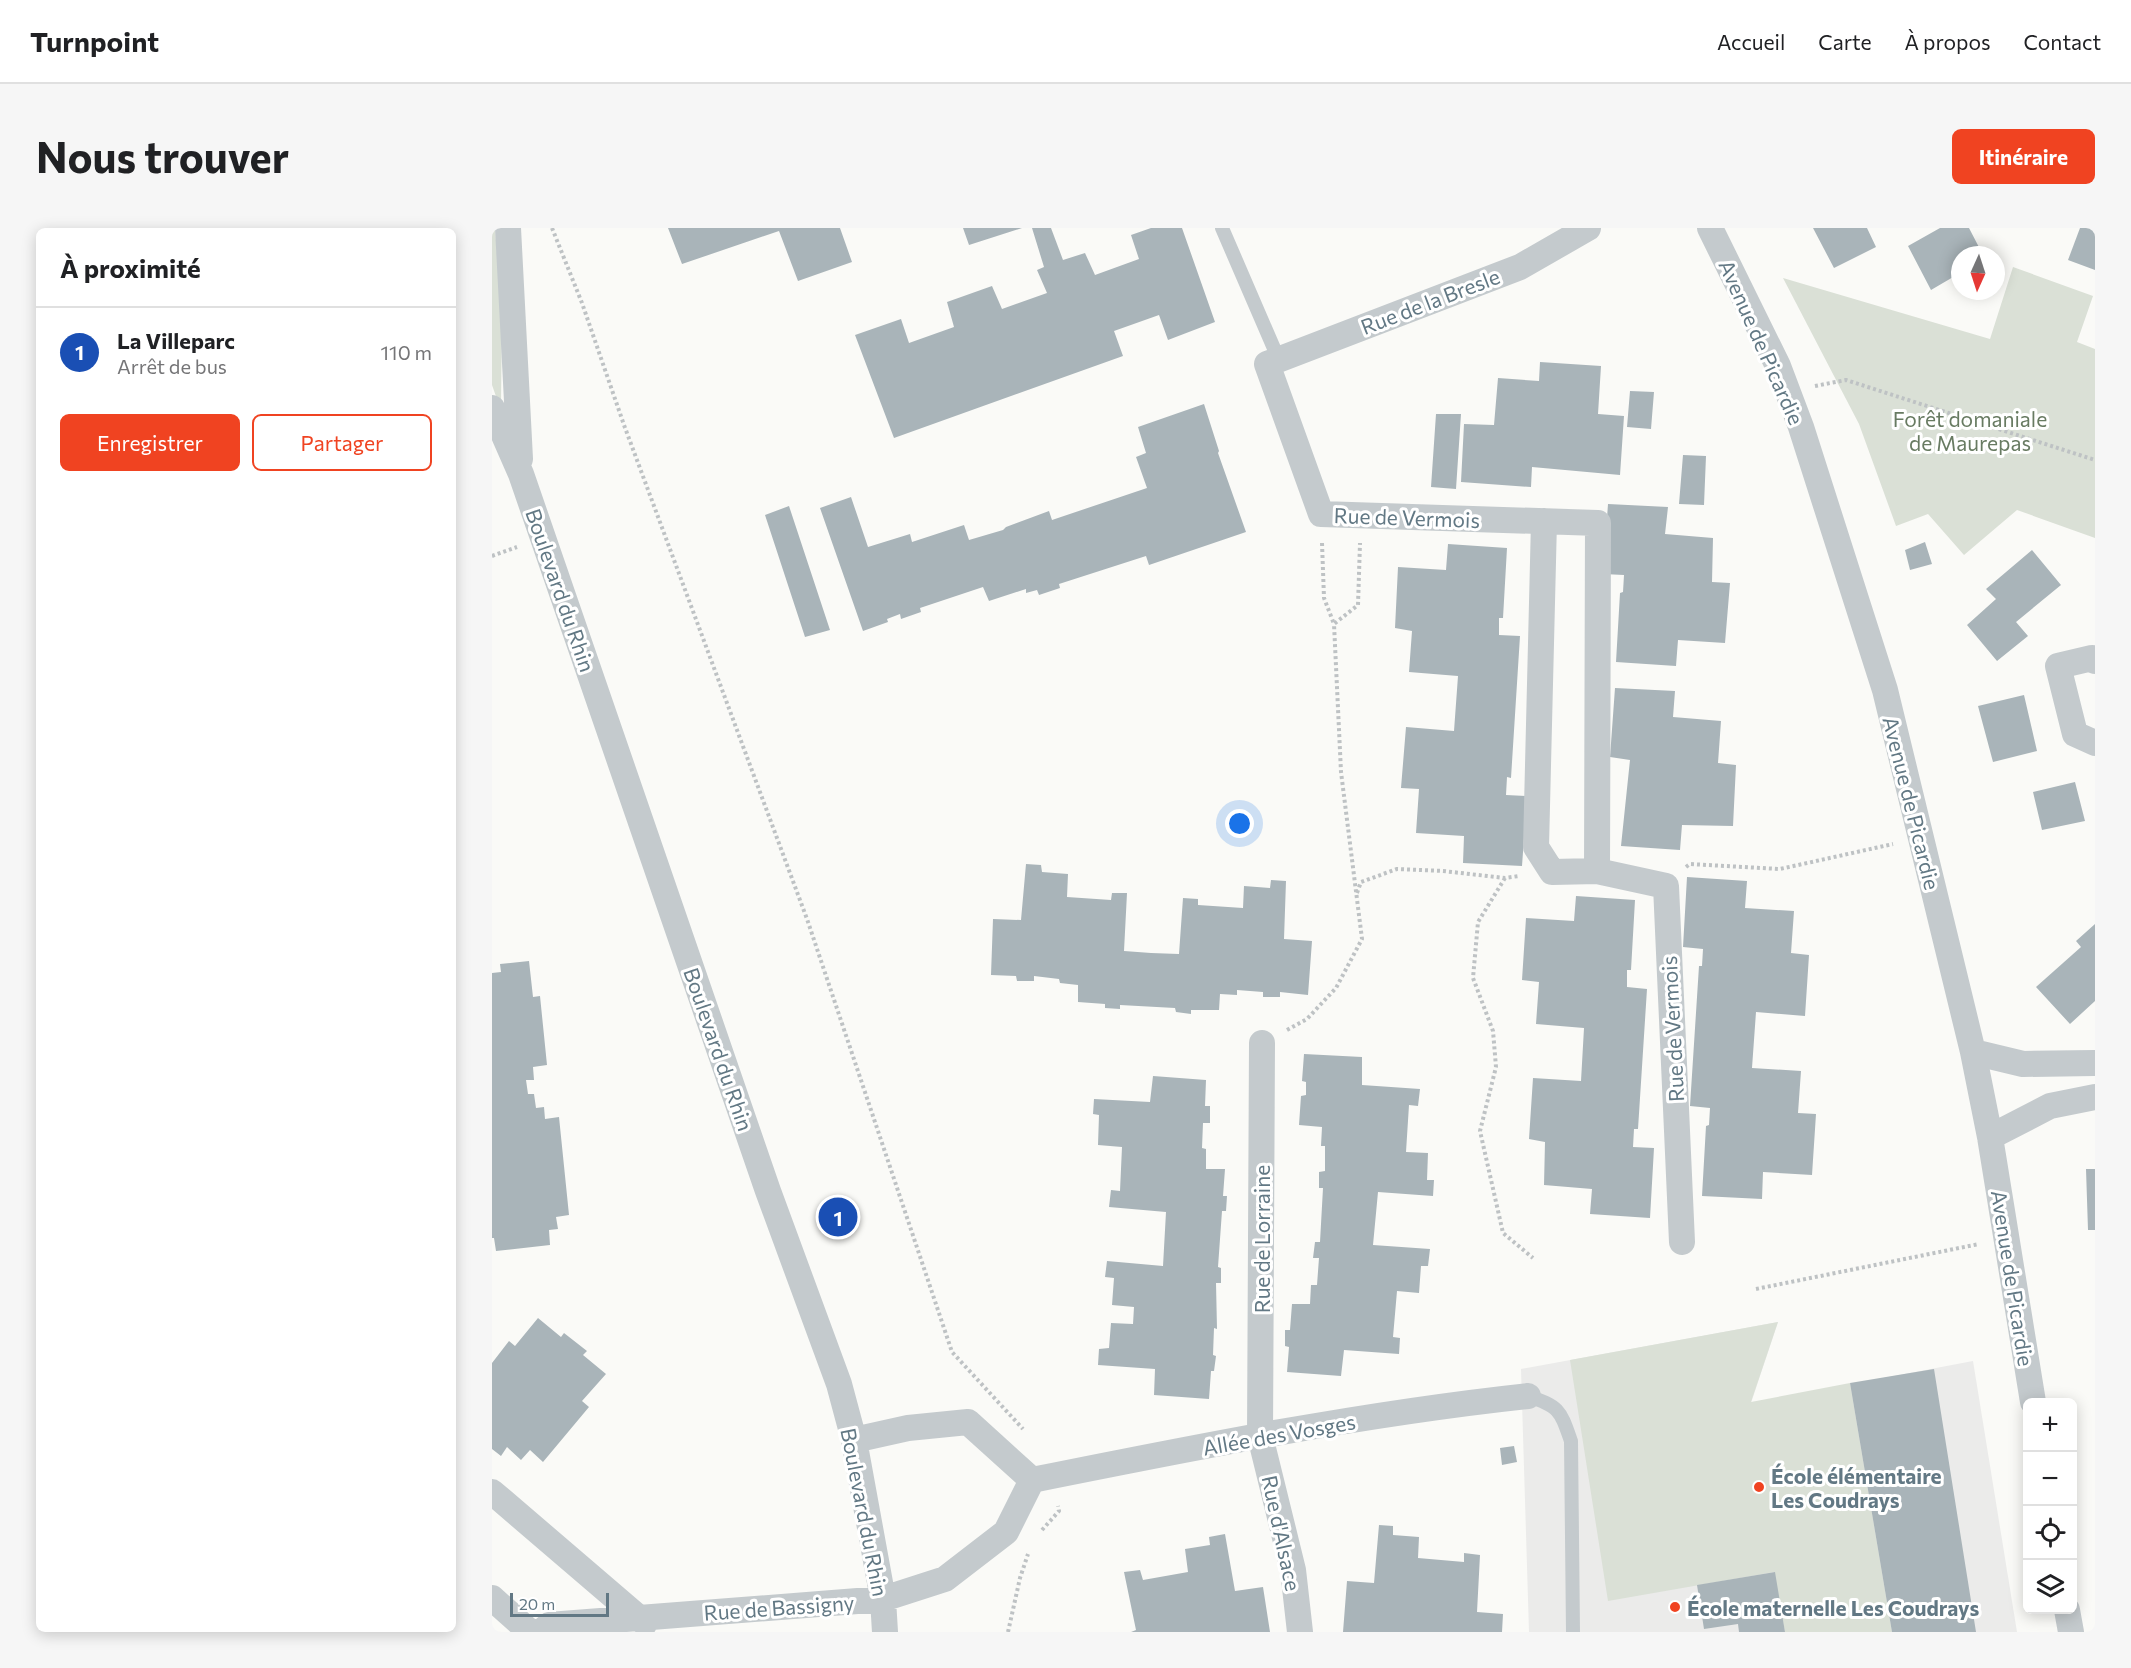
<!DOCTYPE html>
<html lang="fr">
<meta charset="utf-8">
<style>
:root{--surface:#fff;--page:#f6f6f6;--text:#202124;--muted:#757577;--line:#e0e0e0;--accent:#f04321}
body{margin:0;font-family:Commissioner,sans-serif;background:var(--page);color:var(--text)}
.controls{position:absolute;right:18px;bottom:18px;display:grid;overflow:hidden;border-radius:9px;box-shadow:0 3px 15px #0003}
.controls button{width:54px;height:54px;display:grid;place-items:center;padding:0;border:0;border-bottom:2px solid var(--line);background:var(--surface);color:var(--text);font:30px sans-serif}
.compass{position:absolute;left:1459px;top:18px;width:54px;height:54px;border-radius:50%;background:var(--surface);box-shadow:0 3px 15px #0003;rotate:183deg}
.scale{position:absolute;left:18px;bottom:15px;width:99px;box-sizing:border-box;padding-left:6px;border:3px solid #627884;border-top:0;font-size:16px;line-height:21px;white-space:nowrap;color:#627884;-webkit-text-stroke:4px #fff;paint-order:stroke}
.you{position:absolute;left:748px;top:596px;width:21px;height:21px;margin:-15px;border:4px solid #fff;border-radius:50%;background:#1a73e8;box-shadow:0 0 0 9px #1a73e833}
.badge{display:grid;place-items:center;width:39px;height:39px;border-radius:50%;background:var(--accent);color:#fff;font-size:20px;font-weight:700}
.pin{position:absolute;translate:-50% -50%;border:3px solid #fff;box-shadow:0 2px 6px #0006}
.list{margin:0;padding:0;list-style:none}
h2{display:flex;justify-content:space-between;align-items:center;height:78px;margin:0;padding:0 24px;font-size:26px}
h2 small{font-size:20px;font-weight:400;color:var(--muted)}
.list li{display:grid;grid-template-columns:39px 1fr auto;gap:18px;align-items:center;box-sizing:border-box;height:90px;padding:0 24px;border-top:2px solid var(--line)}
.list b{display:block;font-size:22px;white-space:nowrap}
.list p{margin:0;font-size:20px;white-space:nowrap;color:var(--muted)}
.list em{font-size:20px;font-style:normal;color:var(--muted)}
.actions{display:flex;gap:12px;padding:18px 24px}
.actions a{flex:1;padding:14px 0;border:2px solid var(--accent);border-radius:9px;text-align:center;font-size:21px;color:var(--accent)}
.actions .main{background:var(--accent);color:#fff}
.icon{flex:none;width:33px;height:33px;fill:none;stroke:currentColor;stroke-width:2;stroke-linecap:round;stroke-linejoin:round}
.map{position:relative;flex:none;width:1603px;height:1404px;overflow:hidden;border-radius:9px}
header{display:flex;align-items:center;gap:36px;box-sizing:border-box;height:84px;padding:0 30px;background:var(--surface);border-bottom:2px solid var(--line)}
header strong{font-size:28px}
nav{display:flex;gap:33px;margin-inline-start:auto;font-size:21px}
.intro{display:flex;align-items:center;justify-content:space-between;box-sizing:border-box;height:144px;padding:0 36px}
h1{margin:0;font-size:42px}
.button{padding:15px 27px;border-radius:9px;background:var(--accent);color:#fff;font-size:21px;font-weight:700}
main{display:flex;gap:36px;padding:0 36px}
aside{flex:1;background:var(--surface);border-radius:9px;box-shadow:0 3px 15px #0003}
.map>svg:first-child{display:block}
.built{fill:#ebebea}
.green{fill:#dae0d6}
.building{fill:#a9b4b9}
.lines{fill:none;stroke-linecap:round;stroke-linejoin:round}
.path{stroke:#bec2c4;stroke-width:4;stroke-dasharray:3 3;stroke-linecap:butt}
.lane{stroke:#c4cacd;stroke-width:14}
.street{stroke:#c4cacd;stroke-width:26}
.poi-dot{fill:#f04321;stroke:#fff;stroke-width:2}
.labels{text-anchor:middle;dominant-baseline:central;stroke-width:6;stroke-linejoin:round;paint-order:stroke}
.street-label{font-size:21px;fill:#627884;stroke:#fff}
.park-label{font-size:21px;fill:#687b62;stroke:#fff}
.poi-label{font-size:21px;font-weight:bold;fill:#627884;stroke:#fff;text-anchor:start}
</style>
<header>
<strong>Turnpoint</strong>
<nav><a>Accueil</a><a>Carte</a><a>À propos</a><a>Contact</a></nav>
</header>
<div class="intro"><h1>Nous trouver</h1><a class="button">Itinéraire</a></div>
<main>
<aside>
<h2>À proximité<small></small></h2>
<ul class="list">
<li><span class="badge" style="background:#1a4fb4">1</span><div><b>La Villeparc</b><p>Arrêt de bus</p></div><em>110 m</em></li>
</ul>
<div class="actions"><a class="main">Enregistrer</a><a>Partager</a></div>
</aside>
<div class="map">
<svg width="1603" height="1404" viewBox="0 0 1603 1404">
<rect width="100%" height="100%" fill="#fafaf7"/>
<!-- built -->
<path class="built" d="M 1286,1094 L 1259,1175 L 1481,1133 L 1525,1404 L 1037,1404 L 1029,1141 Z"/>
<!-- green -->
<path class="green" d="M 0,0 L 3,0 L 10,87 L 9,177 L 7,177 L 0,157 Z
M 1521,39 L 1601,68 L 1585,114 L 1603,121 L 1603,310 L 1525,282 L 1472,327 L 1436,286 L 1404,298 L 1367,196 L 1291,50 L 1498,111 Z
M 1286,1094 L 1259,1174 L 1358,1155 L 1400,1404 L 1293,1404 L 1282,1344 L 1116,1373 L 1078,1132 Z"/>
<!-- building -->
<path class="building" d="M 176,0 L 348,0 L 360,34 L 306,53 L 287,3 L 190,36 Z
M 471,0 L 530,0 L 477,17 Z
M 540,0 L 559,0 L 571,32 L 593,25 L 603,47 L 647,31 L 639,7 L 659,0 L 690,0 L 723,94 L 676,112 L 667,87 L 622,103 L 631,128 L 402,210 L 363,107 L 409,91 L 417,115 L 462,99 L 455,74 L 500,58 L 510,81 L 555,65 L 545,42 L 552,39 Z
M 1321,0 L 1375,0 L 1384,19 L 1342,40 Z
M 1448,0 L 1477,0 L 1491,27 L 1468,27 L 1468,45 L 1439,62 L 1416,18 Z
M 1588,0 L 1603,0 L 1603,42 L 1576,32 Z
M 1048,134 L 1109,138 L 1106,186 L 1132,188 L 1128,247 L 1040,239 L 1039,259 L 969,254 L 972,196 L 1002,197 L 1006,150 L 1047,153 Z
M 1138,163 L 1162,164 L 1159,201 L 1135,199 Z
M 712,176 L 727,223 L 726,225 L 754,304 L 657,337 L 654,328 L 567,356 L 568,360 L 547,367 L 545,362 L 534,365 L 534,361 L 497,373 L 491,359 L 428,380 L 429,384 L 409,391 L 408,386 L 395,391 L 396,394 L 371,403 L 328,280 L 359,269 L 376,319 L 418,306 L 420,314 L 472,297 L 477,312 L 511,302 L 514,299 L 557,283 L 560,292 L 655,260 L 644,229 L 654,225 L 646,199 Z
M 944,186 L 969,186 L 964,261 L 939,259 Z
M 1191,227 L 1214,228 L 1212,277 L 1187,276 Z
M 1116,276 L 1176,279 L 1173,306 L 1221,310 L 1220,354 L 1238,355 L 1233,415 L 1186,412 L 1184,438 L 1124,434 L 1128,365 L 1131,364 L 1132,347 L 1111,346 Z
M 297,278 L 338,402 L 313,409 L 273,287 Z
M 1433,314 L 1440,336 L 1418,342 L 1413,322 Z
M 956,316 L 1015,320 L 1011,390 L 1007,390 L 1007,407 L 1028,408 L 1019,550 L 1015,549 L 1014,567 L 1035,568 L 1030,638 L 971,635 L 972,608 L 924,605 L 927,561 L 909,560 L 914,499 L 962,503 L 966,448 L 917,444 L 920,403 L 903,400 L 906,339 L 954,342 Z
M 1540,322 L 1569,357 L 1524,394 L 1536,408 L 1505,433 L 1475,397 L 1504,371 L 1494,361 Z
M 1123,460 L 1183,463 L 1181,489 L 1229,493 L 1226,535 L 1244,537 L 1241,598 L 1190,597 L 1188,622 L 1129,618 L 1138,532 L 1118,529 Z
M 1532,467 L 1545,523 L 1501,534 L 1486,478 Z
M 1583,554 L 1593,593 L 1550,602 L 1541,564 Z
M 534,636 L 549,637 L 550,644 L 576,646 L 575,669 L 619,672 L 620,665 L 635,665 L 632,723 L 659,725 L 687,726 L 691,670 L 706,671 L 706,677 L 751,680 L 752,658 L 778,660 L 779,652 L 794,653 L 792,711 L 820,713 L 816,767 L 788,764 L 788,769 L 771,769 L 771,764 L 745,762 L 745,767 L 728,766 L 727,782 L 699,782 L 699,786 L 684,784 L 683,780 L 628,777 L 628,781 L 613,780 L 613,776 L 586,774 L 586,757 L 568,755 L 567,751 L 542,748 L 542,753 L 525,753 L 524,748 L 499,747 L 501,691 L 529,692 Z
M 1195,649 L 1255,653 L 1253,680 L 1302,683 L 1299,725 L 1317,727 L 1313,788 L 1264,784 L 1260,840 L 1309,843 L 1306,885 L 1324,886 L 1320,947 L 1271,944 L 1270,971 L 1210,968 L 1214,898 L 1217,897 L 1218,880 L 1198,878 L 1207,738 L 1210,738 L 1211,721 L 1191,719 Z
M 1084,668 L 1143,672 L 1139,742 L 1135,742 L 1135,759 L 1155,761 L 1146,901 L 1142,901 L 1141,919 L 1162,920 L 1158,990 L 1098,986 L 1100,961 L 1052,957 L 1053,914 L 1037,911 L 1041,850 L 1089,853 L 1092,800 L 1044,796 L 1047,754 L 1030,752 L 1034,690 L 1082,693 Z
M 1603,696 L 1603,773 L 1578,796 L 1544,759 L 1589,719 L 1584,713 Z
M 37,733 L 41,769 L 48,768 L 55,837 L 41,839 L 42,852 L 34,852 L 36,866 L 42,866 L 44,880 L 52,879 L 53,891 L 67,889 L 77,987 L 64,989 L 66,1001 L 57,1002 L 58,1017 L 4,1023 L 2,1010 L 0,1010 L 0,745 L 9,744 L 8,736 Z
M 812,826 L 870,829 L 870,857 L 928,861 L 926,878 L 917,877 L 914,924 L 936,925 L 935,952 L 942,952 L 941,968 L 886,964 L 881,1017 L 938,1021 L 936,1038 L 929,1038 L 927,1065 L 905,1063 L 901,1109 L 908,1110 L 907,1126 L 852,1122 L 849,1148 L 795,1144 L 797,1119 L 793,1118 L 793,1102 L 798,1102 L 800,1076 L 818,1076 L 819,1057 L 825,1057 L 827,1030 L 821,1030 L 823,1014 L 828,1014 L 831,960 L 827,960 L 827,944 L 833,943 L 833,918 L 829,918 L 830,899 L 807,897 L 809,868 L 814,867 L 814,854 L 810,853 Z
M 661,848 L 714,852 L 713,878 L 718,878 L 718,895 L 711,895 L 710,920 L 714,921 L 714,941 L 733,941 L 731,968 L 735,968 L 734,983 L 730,983 L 726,1039 L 729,1040 L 729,1055 L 724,1055 L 725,1101 L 722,1100 L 721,1127 L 724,1128 L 722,1143 L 719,1143 L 717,1171 L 662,1167 L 663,1141 L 606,1137 L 607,1121 L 617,1120 L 619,1095 L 641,1096 L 642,1079 L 620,1077 L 622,1050 L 613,1049 L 615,1033 L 671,1038 L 674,984 L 617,979 L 619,962 L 628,963 L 630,919 L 606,917 L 607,887 L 601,886 L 602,871 L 658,874 Z
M 1594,941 L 1603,941 L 1603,1002 L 1596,1002 Z
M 46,1090 L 69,1109 L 72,1105 L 95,1123 L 91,1127 L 114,1146 L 90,1173 L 97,1179 L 51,1234 L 38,1222 L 29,1232 L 15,1219 L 9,1228 L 0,1221 L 0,1135 L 17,1113 L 23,1118 Z
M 1442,1141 L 1484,1404 L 1400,1404 L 1358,1155 Z
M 1022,1218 L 1025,1234 L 1010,1237 L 1008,1220 Z
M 887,1297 L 901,1298 L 901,1307 L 927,1309 L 926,1330 L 972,1334 L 972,1325 L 988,1327 L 985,1384 L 1011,1386 L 1010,1404 L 851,1404 L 855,1353 L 882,1355 Z
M 733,1306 L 743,1363 L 771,1359 L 778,1404 L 639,1404 L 644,1402 L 632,1344 L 648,1342 L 651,1352 L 696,1344 L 693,1321 L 718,1317 L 717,1309 Z
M 1283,1344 L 1293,1404 L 1247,1404 L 1246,1396 L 1212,1401 L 1205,1357 Z"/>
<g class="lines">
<!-- path -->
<path class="path" d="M 60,0 L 90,75 L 132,197 L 315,691 L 460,1124 L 531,1201
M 1323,158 L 1354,152 L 1603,232
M 830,315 L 832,370 L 842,396
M 0,328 L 25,319
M 1194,639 L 1198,636 L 1288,641 L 1401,616
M 1013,650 L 986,694 L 981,750 L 1001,803 L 1004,839 L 988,903 L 1011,1005 L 1041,1030
M 865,665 L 869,654 L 905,641 L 951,643 L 1013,650 L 1027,648
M 795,802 L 815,791 L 844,760 L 870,711 L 849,544 L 842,396 L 866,377 L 868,315
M 1264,1061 L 1487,1016
M 550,1302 L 567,1283 L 566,1278
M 516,1404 L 528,1350 L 536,1326"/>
<!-- lane -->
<path class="lane" d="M 730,0 L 787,132
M 1036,1168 C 1068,1179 1068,1182 1079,1213 L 1081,1404"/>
<!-- street -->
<path class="street" d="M 16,0 L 28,231
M 1096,0 L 1028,39 L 775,136 L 829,286 L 1106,295 L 1105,643
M 1218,0 L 1286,138 L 1309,199 L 1393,462 L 1481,824 L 1498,909 L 1541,1174
M 0,180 L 29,246 L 276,963 L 347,1156 L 362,1212 L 391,1371 L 393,1404
M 1052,293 L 1044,619 L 1060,644 L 1105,643 L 1174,658 L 1190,1014
M 1603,433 L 1600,430 L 1566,438 L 1583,506 L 1603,515
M 770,815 L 768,1208 L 801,1342 L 808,1404
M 1481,824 L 1531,836 L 1603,835
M 1498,909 L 1558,878 L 1603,869
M 362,1212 L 416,1200 L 476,1194 L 540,1252
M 540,1252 C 704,1219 869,1186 1036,1168
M 0,1264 L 153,1395
M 0,1370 L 38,1404
M 1575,1382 L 1579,1404
M 49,1404 L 57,1397 L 391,1371 L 453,1351 L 514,1304 L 540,1252"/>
</g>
<!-- markers -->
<g class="poi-dot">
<circle cx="1267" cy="1259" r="6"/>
<circle cx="1183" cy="1379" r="6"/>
</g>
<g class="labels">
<!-- street labels -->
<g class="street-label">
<text transform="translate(938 73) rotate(-21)">Rue de la Bresle</text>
<text transform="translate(1270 114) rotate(66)">Avenue de Picardie</text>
<text transform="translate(915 289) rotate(2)">Rue de Vermois</text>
<text transform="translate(69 362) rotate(71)">Boulevard du Rhin</text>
<text transform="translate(1420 575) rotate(76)">Avenue de Picardie</text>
<text transform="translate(1180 801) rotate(-93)">Rue de Vermois</text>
<text transform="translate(227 821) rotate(71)">Boulevard du Rhin</text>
<text transform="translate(769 1011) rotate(-90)">Rue de Lorraine</text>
<text transform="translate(1521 1050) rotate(81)">Avenue de Picardie</text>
<text transform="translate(787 1206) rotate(-10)">Allée des Vosges</text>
<text transform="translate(373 1284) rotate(79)">Boulevard du Rhin</text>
<text transform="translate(790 1305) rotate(78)">Rue d'Alsace</text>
<text transform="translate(287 1379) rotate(-4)">Rue de Bassigny</text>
</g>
<!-- park labels -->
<g class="park-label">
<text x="1478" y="190">Forêt domaniale<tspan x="1478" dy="24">de Maurepas</tspan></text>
</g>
<!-- poi labels -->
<g class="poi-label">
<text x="1279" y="1247">École élémentaire<tspan x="1279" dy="24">Les Coudrays</tspan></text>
<text x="1195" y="1379">École maternelle Les Coudrays</text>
</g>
</g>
</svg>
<div class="controls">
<button>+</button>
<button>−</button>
<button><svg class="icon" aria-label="locate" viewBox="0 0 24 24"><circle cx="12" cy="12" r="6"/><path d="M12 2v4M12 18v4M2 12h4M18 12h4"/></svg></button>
<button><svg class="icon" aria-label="layers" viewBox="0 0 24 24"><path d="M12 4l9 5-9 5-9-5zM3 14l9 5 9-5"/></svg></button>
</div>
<svg class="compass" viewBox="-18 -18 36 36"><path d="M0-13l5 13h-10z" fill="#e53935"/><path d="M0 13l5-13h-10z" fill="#757577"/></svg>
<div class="scale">20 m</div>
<div class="you"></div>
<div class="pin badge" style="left:346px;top:989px;background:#1a4fb4">1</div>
</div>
</main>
